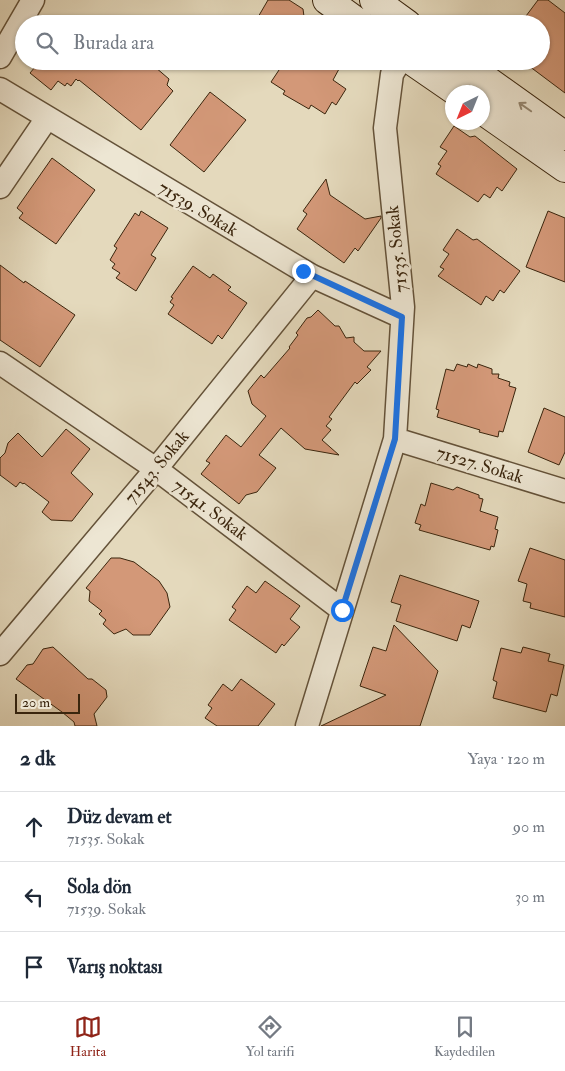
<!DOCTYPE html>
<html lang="tr">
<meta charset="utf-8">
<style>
:root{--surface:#fff;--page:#f6f6f7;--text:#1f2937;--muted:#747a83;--line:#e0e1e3;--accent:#8f2418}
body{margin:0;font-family:"IM FELL Double Pica",serif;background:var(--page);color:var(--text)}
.compass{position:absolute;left:445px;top:85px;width:45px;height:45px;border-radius:50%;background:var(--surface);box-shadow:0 1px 4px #0004;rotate:223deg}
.scale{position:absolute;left:15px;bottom:12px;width:65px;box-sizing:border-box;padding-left:5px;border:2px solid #3a250d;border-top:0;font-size:14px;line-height:18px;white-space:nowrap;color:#3a250d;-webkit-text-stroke:4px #ede6d3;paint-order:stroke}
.stop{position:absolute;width:15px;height:15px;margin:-11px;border:4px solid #1a73e8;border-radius:50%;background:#fff}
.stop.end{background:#1a73e8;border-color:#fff;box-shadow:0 1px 5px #0008}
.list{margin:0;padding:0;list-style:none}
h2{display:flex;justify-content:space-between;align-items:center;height:65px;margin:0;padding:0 20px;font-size:21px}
h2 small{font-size:16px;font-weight:400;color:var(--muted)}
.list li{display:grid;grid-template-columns:32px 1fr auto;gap:15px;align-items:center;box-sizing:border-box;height:70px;padding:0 20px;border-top:1px solid var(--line)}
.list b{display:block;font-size:19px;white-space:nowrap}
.list p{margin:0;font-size:16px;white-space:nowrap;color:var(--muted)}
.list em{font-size:16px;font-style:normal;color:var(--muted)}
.icon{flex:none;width:28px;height:28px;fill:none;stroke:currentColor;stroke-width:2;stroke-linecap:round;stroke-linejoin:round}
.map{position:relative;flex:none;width:565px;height:726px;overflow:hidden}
.search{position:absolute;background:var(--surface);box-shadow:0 1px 4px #0004;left:15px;right:15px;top:15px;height:55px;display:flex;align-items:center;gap:12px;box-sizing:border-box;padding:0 18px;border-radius:28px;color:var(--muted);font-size:19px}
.sheet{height:275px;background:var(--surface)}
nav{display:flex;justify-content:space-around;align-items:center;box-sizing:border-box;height:70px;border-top:1px solid var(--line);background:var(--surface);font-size:14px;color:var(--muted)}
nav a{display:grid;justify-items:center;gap:2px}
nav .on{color:var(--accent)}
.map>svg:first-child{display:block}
.building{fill:#d39878;stroke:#3a250d}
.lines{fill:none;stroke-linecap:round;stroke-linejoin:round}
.street-casing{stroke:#645239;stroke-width:25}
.secondary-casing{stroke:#3a250d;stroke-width:30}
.street{stroke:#ede6d3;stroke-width:22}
.secondary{stroke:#ede6d3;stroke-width:28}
.oneway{stroke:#948670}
.route{stroke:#1a73e8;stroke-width:6}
.labels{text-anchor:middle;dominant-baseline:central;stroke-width:5;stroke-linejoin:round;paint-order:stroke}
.street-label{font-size:18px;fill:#3a250d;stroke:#ede6d3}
</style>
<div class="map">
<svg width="565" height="726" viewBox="0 0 565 726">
<rect width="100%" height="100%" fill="#e4d9bc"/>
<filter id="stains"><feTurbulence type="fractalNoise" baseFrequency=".004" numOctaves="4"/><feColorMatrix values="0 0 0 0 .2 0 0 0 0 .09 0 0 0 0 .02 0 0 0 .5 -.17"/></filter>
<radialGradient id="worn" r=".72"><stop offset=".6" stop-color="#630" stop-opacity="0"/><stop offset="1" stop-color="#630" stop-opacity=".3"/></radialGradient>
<!-- building -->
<path class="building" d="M 268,0 L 289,0 L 303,9 L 305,24 L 254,24 Z
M 538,0 L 548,0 L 565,13 L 565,93 L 529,66 L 533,61 L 541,61 L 541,24 L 520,24 Z
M 40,61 L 148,61 L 169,79 L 167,85 L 173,91 L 141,130 L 79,80 L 78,81 L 76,79 L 71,86 L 67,83 L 65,86 L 58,81 L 51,90 L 30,73 Z
M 285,61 L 327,61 L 339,69 L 333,80 L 346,89 L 336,105 L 332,102 L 325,114 L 311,105 L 309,109 L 283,94 L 285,91 L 271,82 Z
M 210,92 L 246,120 L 204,172 L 170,145 Z
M 454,126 L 470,137 L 475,136 L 517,169 L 502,191 L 497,187 L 490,198 L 484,194 L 478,202 L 436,174 L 441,166 L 438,164 L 447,151 L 440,147 Z
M 52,158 L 95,190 L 56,244 L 19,218 L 23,213 L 17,208 Z
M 326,179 L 330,195 L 365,219 L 381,216 L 381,218 L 358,251 L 355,248 L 344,263 L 297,229 L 307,214 L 303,211 Z
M 141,211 L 168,228 L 151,255 L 156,258 L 136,291 L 116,278 L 120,273 L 112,268 L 115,264 L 110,260 L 117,248 L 114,246 L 135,213 L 139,216 Z
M 548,211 L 565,218 L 565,282 L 526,267 Z
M 457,229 L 473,240 L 477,239 L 520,271 L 504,293 L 500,290 L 493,301 L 486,296 L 481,305 L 438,276 L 444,269 L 440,267 L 449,254 L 443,250 Z
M 0,265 L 24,283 L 25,281 L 75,315 L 40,367 L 0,340 Z
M 193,266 L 210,278 L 213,274 L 231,287 L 228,290 L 247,303 L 222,339 L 218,335 L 212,344 L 168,314 L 174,305 L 170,302 L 173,298 L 171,297 Z
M 318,310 L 335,326 L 339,326 L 346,338 L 354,337 L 354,342 L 364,351 L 381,351 L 367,367 L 371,370 L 357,384 L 355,382 L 329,417 L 332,419 L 326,426 L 331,430 L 322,440 L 339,455 L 305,449 L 281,428 L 259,455 L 276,468 L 257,492 L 246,495 L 239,504 L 201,474 L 210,463 L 206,461 L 226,435 L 241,447 L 266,416 L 252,404 L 248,391 L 261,375 L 264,378 L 290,348 L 289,347 L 298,335 L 296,333 L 307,318 L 311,317 Z
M 457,364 L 467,367 L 468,364 L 477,368 L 478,364 L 492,369 L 492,374 L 499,374 L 498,378 L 510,382 L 509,386 L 516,388 L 503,432 L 499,431 L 498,437 L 479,432 L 480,430 L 437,417 L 439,410 L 436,409 L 446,369 L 454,371 Z
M 544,408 L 565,417 L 565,452 L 559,465 L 528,452 Z
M 66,429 L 90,449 L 71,473 L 93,494 L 72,521 L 51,520 L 42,512 L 49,502 L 24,483 L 23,484 L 20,482 L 16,487 L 0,475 L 0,458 L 5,453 L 8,443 L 18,433 L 42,457 Z
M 431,483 L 453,490 L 457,487 L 479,495 L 479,498 L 483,499 L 480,511 L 498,517 L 495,529 L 498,530 L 494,547 L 491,546 L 490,550 L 419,530 L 421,525 L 415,523 L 421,504 L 425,506 Z
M 530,548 L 565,560 L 565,617 L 530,608 L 531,603 L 523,601 L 527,584 L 518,581 Z
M 111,558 L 120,558 L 134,562 L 159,581 L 167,593 L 170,607 L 150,635 L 133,635 L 126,629 L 114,634 L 103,624 L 106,620 L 99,614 L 102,611 L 89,601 L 90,591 L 86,588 Z
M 400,575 L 479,601 L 470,628 L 462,625 L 457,641 L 396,621 L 401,605 L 391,602 Z
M 265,581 L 300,606 L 290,619 L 300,627 L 284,646 L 282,644 L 276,653 L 229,620 L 236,610 L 232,607 L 247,586 L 256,593 Z
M 394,625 L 438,671 L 420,726 L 321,726 L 386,695 L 360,686 L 373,647 L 386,651 Z
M 53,647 L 88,679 L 92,679 L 106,690 L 107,697 L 94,714 L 97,726 L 75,726 L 74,722 L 62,712 L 16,679 L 27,665 L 33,664 L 43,649 Z
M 523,647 L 550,654 L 548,661 L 564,665 L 557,696 L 551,694 L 546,712 L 493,698 L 497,682 L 493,680 L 501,648 L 521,653 Z
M 241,679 L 275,704 L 258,726 L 217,726 L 205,718 L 212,708 L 208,705 L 223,684 L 232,691 Z"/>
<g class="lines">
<!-- street casing -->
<g class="street-casing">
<path id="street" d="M 0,57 L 33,0
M 0,89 L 312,276 L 402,317
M 0,187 L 47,118
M 0,363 L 156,469 L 342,610
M 395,439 L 565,491
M 0,654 L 156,469 L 312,276
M 307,726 L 395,439 L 403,307 L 385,128 L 392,74 L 400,61"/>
</g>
<!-- secondary casing -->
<g class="secondary-casing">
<path id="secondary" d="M 327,0 L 360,24
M 374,0 L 407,24
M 412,61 L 457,92
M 460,61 L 565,136
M 482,110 L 565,168"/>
</g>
<!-- street -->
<use href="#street" class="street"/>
<!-- secondary -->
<use href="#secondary" class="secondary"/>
</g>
<!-- one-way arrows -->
<defs><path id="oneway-shaft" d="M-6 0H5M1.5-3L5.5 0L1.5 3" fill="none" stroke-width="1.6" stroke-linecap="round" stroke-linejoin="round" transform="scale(1.25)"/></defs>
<use class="oneway" href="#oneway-shaft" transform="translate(525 107) rotate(-145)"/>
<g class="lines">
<!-- route -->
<path class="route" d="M 303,271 L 402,317 L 395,439 L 342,610"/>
</g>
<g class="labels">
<!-- street labels -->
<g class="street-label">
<text transform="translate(198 209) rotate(31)">71539. Sokak</text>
<text transform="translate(397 249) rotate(-96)">71535. Sokak</text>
<text transform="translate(480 465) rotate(17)">71527. Sokak</text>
<text transform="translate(157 467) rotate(-50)">71543. Sokak</text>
<text transform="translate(210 510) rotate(37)">71541. Sokak</text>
</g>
</g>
<rect width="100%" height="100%" filter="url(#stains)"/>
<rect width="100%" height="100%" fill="url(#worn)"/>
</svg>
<svg class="compass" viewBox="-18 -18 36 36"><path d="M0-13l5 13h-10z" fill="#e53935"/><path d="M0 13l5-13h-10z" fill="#747a83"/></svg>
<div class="scale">20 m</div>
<div class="stop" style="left:342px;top:610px"></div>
<div class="stop end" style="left:303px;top:271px"></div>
<div class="search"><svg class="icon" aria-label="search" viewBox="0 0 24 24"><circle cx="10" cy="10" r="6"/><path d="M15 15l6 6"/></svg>Burada ara</div>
</div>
<section class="sheet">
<h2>2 dk<small>Yaya · 120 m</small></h2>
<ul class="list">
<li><svg class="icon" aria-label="ahead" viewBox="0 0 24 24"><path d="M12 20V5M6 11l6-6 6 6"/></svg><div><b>Düz devam et</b><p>71535. Sokak</p></div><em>90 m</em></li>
<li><svg class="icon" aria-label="left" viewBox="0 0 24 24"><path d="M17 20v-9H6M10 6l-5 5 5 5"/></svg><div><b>Sola dön</b><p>71539. Sokak</p></div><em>30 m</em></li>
<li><svg class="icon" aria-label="arrive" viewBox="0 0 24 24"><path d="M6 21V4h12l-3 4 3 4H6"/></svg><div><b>Varış noktası</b></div></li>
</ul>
</section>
<nav>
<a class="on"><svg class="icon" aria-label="map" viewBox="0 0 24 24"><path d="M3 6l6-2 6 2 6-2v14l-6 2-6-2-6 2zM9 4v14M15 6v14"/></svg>Harita</a>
<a><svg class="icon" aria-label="directions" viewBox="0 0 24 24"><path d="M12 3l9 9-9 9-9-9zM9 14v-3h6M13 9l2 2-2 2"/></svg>Yol tarifi</a>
<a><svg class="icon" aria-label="saved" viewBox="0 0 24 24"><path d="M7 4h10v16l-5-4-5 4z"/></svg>Kaydedilen</a>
</nav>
